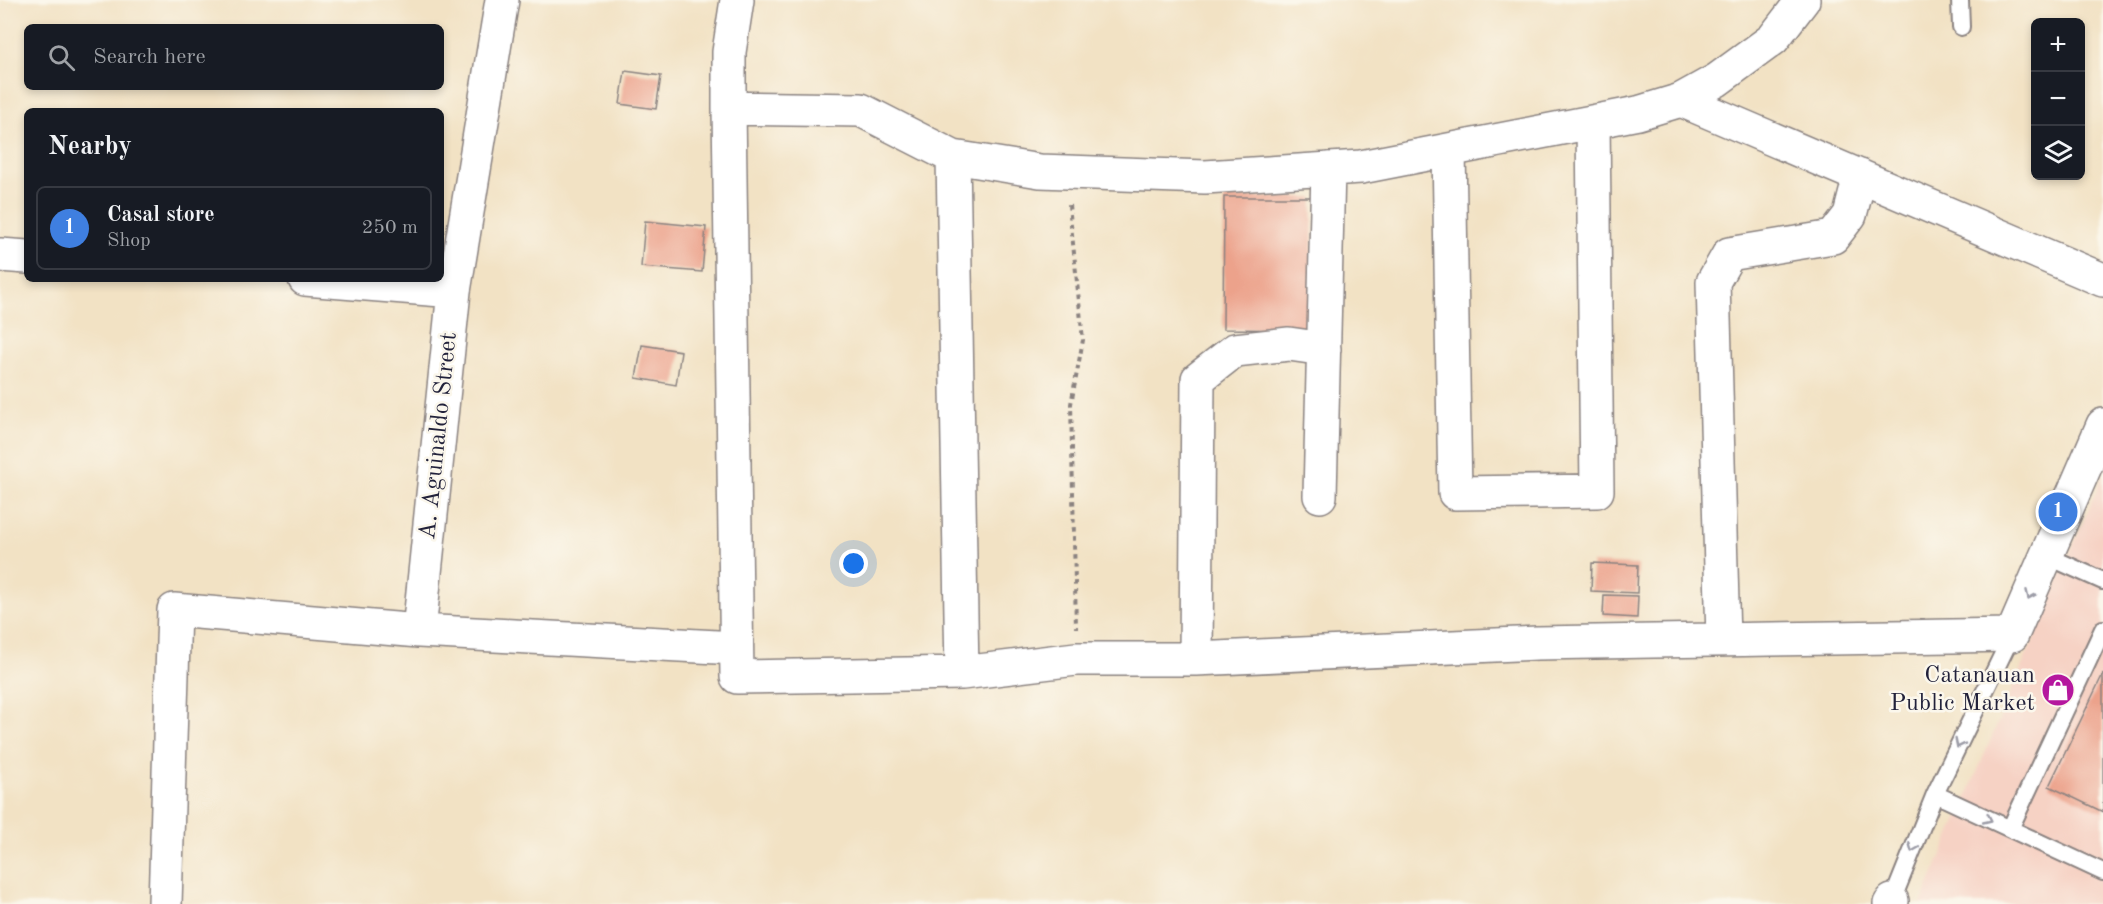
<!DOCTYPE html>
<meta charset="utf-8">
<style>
:root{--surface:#171b24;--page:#20242c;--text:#f1f3f6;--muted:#9ea1a6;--line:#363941;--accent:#d690ce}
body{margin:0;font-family:"Old Standard TT",serif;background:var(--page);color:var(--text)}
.controls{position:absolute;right:18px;top:18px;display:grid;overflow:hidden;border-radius:9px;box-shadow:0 3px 9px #0003}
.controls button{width:54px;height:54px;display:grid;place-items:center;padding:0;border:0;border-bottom:2px solid var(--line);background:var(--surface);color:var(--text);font:30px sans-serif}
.you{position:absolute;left:854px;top:564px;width:21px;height:21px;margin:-15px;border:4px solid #fff;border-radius:50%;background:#1a73e8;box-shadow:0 0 0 9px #1a73e833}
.badge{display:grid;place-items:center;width:39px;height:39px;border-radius:50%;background:var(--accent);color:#fff;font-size:20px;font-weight:700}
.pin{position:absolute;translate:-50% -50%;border:3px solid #fff;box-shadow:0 2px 6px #0006}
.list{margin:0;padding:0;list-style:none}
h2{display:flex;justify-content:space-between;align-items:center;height:78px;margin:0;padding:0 24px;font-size:26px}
h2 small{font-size:20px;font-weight:400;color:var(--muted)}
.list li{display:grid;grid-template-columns:39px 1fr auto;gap:18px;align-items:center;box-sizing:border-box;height:84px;margin:0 12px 12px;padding:0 12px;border:2px solid var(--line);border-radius:9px}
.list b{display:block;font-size:22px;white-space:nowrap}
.list p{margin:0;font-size:20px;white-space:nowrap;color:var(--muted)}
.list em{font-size:20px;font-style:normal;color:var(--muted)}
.icon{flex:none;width:33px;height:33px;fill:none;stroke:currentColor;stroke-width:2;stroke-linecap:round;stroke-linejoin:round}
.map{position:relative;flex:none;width:2103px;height:904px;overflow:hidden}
.search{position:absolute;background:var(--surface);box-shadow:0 3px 9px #0003;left:24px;top:24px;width:420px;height:66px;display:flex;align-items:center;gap:15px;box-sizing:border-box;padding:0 21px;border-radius:9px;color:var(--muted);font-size:22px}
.panel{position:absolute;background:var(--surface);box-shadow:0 3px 9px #0003;left:24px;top:108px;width:420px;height:174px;border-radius:9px}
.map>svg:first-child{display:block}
.built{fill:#f6d2c4}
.building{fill:#eca28b}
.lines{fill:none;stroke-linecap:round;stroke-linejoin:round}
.lane-casing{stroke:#8a8280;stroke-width:20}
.street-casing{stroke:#8a8280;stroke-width:36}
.path{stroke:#8a8280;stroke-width:4;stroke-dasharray:4.5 4.5;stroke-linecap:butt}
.lane{stroke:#fff;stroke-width:16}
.street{stroke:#fff;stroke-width:33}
.oneway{stroke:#9c9ca7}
.labels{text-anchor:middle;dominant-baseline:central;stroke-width:5;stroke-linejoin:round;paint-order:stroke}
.street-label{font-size:24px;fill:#22223b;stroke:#fbf7ec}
.poi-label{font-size:24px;fill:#22223b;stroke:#fbf7ec;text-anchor:end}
</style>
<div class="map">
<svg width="2103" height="904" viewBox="0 0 2103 904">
<rect width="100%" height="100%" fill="#fbf7ec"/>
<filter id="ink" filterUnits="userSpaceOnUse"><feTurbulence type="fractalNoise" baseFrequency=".0167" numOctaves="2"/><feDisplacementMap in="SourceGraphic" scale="12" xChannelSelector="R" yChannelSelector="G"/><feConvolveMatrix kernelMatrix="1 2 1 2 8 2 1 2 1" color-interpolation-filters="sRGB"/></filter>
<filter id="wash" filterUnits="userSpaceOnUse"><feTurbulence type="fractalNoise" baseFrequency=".008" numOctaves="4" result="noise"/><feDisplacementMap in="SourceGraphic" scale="24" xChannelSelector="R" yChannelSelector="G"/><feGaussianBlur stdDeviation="1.35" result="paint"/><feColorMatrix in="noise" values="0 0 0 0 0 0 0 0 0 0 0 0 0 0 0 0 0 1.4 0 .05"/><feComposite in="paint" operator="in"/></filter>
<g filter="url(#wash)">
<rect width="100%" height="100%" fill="#f2e2c4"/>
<!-- built -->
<path class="built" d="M 2103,475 L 2103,904 L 1921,904 Z"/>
<g id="blocks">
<!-- building -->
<path class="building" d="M 625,71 L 661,76 L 656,109 L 620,104 Z
M 1224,197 L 1313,197 L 1311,330 L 1223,329 Z
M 645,221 L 706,227 L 702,272 L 641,267 Z
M 642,345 L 681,351 L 676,385 L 636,378 Z
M 1592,563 L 1638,565 L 1637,593 L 1591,591 Z
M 1604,595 L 1638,596 L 1637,618 L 1603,616 Z
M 2103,674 L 2103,812 L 2049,786 Z"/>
</g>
</g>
<g filter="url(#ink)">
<use href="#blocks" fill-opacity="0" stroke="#8a8280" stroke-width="1.5"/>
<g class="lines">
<!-- lane casing -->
<g class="lane-casing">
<path id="lane" d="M 1960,0 L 1961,27
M 2047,556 L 2103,581
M 1935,794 L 2103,872
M 2010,829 L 2103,629
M 1895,903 L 1892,901 L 1935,794 L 2012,635"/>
</g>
<!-- street casing -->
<g class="street-casing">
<path id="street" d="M 737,0 L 729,52 L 729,108 L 737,677 L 962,673 L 1076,659 L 1196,659 L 1537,643 L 2012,635 L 2103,425
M 1681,100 L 2103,280
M 729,108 L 861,110 L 953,157 L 1040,171 L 1205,177 L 1361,167 L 1638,113 L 1681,100 L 1717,80 L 1773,39 L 1803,0
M 1449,150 L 1455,493 L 1597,491 L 1593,122
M 953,157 L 962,673
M 0,255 L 27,257
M 305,279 L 454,291
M 1320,496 L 1328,169
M 419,631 L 736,648
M 1723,639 L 1713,282 L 1729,254 L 1833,237 L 1850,215 L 1860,176
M 1196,659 L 1198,379 L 1235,350 L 1289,344 L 1324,349
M 165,904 L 174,610 L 419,631 L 454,291 L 502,0
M 1890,904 L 1892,901"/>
</g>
<!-- path -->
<path class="path" d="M 1069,205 L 1083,340 L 1071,404 L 1076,628"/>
<!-- lane -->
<use href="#lane" class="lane"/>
<!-- street -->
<use href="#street" class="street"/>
</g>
<!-- one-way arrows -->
<defs><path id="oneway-chevron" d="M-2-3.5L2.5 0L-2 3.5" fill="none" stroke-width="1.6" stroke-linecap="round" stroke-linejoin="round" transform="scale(1.5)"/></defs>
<g class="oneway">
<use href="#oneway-chevron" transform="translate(2030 595) rotate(114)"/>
<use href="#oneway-chevron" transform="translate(1959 744) rotate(116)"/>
<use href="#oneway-chevron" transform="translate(1988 819) rotate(25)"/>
<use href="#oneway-chevron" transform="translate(1913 848) rotate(112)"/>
</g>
</g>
<!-- icons -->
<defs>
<g id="shop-disc" transform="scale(1.725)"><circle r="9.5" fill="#b5179e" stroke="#fbf7ec"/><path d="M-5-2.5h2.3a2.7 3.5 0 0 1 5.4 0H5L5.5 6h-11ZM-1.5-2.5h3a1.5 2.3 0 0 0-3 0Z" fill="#fff"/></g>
</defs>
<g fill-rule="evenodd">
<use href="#shop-disc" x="2058" y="690"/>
</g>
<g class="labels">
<!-- street labels -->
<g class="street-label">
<text transform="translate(439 436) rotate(-84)">A. Aguinaldo Street</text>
</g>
<!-- poi labels -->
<g class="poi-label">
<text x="2035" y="676">Catanauan<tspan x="2035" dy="28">Public Market</tspan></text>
</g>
</g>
</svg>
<div class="controls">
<button>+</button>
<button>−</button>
<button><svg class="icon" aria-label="layers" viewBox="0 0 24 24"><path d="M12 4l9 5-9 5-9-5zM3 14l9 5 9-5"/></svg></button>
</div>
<div class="you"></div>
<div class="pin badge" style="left:2058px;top:512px;background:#3f7fe0">1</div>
<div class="search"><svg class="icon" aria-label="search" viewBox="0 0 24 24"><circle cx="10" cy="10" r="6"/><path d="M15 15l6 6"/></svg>Search here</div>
<section class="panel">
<h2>Nearby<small></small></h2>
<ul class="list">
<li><span class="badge" style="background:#3f7fe0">1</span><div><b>Casal store</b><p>Shop</p></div><em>250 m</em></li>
</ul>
</section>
</div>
